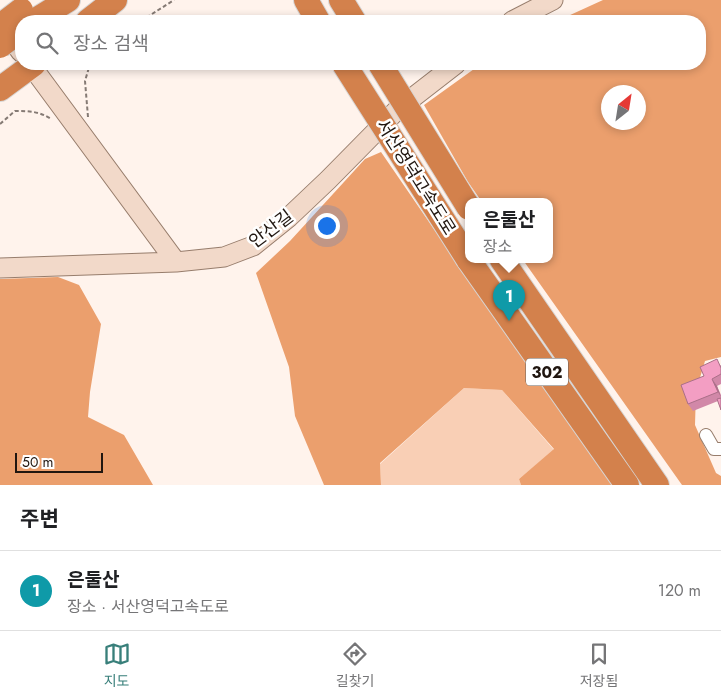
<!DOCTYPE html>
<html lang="ko">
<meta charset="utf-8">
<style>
:root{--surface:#fff;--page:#f2f2f2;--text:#202124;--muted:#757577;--line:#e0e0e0;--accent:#387f7a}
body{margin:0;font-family:Jost,"Noto Sans KR",sans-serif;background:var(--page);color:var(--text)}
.compass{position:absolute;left:601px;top:85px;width:45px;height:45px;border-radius:50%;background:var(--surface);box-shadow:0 2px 8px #0003;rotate:30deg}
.scale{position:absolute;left:15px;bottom:12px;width:88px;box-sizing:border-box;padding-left:5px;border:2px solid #201610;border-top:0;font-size:14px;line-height:18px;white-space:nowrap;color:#201610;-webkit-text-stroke:4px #fff;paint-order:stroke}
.you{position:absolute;left:326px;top:225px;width:18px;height:18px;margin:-12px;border:4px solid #fff;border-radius:50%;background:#1a73e8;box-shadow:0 0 0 8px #1a73e833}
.badge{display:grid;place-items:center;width:32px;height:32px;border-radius:50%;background:var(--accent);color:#fff;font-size:16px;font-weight:700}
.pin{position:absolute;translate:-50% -41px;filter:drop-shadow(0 1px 2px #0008)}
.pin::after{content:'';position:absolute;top:26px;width:18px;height:15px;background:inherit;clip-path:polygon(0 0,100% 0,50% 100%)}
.popup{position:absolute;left:465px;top:198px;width:88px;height:65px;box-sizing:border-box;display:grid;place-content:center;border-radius:10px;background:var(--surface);filter:drop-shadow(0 1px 4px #0005);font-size:16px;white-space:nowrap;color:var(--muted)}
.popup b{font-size:19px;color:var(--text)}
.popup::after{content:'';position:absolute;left:50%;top:100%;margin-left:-10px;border:10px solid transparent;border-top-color:var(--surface)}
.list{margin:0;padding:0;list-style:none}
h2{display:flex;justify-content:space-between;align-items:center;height:65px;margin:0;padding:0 20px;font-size:21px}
h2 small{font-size:16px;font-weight:400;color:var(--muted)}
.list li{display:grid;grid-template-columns:32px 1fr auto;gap:15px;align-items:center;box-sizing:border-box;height:80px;padding:0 20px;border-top:1px solid var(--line)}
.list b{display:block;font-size:19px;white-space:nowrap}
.list p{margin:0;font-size:16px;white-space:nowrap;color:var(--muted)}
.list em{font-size:16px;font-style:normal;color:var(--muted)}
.icon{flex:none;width:28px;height:28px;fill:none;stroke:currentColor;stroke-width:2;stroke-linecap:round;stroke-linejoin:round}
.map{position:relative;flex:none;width:721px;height:485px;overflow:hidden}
.search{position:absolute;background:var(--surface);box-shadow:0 2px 8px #0003;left:15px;right:15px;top:15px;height:55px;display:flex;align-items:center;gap:12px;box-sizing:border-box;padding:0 18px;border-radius:20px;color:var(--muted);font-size:19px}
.sheet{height:145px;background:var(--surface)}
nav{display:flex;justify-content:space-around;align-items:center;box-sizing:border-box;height:70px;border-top:1px solid var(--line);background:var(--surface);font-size:14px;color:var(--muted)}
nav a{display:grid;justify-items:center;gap:2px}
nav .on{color:var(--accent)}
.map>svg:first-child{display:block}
.green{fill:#f9cfb5}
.forest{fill:#eb9f6d;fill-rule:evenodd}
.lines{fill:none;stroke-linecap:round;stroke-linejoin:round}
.street-casing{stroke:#977d6c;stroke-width:14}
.secondary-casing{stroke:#977d6c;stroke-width:21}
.highway-casing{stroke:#d7d5d4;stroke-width:26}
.path{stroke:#857a74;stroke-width:2;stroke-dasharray:4 2.5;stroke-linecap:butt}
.street{stroke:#fff;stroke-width:12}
.secondary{stroke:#f2d9c9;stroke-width:19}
.highway{stroke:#d3814c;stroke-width:24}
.highway-bridge-casing{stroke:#d7d5d4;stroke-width:26;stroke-linecap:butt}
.highway-bridge{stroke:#d3814c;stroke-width:24}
.wall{fill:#d188a8}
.shaded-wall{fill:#aa6f88}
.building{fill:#f39ec3;stroke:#aa6f88}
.labels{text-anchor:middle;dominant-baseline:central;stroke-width:5;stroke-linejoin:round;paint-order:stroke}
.shield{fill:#fff;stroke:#635c58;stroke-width:1}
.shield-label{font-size:16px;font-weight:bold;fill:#201610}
.street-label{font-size:18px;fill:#201610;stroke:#fff}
</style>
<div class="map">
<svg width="721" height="485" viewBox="0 0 721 485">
<rect width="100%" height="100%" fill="#fff3ec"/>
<!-- green -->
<path class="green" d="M 464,388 L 502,390 L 554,450 L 519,479 L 521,485 L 381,485 L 380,464 Z"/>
<!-- forest -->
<path class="forest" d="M 603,0 L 721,0 L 721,357 L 705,361 L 696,391 L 695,425 L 716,473 L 721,476 L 721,485 L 682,485 L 523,260 L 549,260 L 549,202 L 482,202 L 468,182 L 424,105 L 481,64 L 700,64 L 700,21 L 557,21 ZM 608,92 L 638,92 L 638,122 L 608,122 Z
M 381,152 L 510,340 L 613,485 L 521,485 L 519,479 L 554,449 L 502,390 L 464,388 L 380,463 L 381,485 L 324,485 L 295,416 L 289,367 L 256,273 L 290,241 L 365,159 Z
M 58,277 L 79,285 L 101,324 L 90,392 L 88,417 L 124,435 L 153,485 L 0,485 L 0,279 Z"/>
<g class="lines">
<!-- street casing -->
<g class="street-casing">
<path id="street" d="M 706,435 L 714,449 L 721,449"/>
</g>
<!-- secondary casing -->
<g class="secondary-casing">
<path id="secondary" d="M 512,21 L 553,0
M 3,27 L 21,52
M 30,64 L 176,262
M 0,268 L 176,262 L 224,257 L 253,246 L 289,217 L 328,180 L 398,109 L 456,64"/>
</g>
<!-- highway casing -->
<g class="highway-casing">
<path id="highway" d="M 306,0 L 318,21
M 341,0 L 354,21
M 34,21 L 68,0
M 88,21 L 115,0
M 0,89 L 34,64
M 468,259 L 627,485
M 502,260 L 657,485"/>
</g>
<!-- path -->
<path class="path" d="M 141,21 L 174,0
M 88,117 L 85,81 L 90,64
M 0,124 L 15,111 C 28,111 39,111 51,119"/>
<!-- street -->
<use href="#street" class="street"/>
<!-- secondary -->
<use href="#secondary" class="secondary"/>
<!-- highway -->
<use href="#highway" class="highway"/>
<!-- highway-bridge casing -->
<g class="highway-bridge-casing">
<path id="highway-bridge" d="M 0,26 L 21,10
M 0,46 L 21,30
M 344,64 L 468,259
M 380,64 L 469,208"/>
</g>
<!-- highway-bridge -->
<use href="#highway-bridge" class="highway-bridge"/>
</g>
<!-- wall -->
<path class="wall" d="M 721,365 L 721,384 L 717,386 L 721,395 L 721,410 L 718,401 L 693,411 L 688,404 L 704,376 Z"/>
<!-- shaded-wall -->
<path class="shaded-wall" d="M 712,379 L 717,386 L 721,397 L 718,392 Z"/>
<!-- building -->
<path class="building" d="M 717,359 L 721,368 L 721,374 L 712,379 L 718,392 L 688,404 L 681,385 L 704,376 L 700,367 Z
M 721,398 L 721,410 L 717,399 Z"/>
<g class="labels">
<!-- shield labels -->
<rect class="shield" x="526" y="358.5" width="42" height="27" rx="4"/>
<g class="shield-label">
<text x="547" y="372">302</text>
</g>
<!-- street labels -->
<g class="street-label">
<text transform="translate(416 177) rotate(58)">서산영덕고속도로</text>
<text transform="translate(271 229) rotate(-37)">안산길</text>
</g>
</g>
</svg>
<svg class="compass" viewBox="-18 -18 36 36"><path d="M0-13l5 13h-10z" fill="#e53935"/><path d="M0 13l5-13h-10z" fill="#757577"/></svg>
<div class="scale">50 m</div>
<div class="you"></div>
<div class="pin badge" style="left:509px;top:321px;background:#0f9aa8">1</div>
<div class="popup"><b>은둘산</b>장소</div>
<div class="search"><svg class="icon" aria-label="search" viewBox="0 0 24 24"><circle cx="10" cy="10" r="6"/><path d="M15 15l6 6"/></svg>장소 검색</div>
</div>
<section class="sheet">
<h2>주변<small></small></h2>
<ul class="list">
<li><span class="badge" style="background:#0f9aa8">1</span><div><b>은둘산</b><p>장소 · 서산영덕고속도로</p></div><em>120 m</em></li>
</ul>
</section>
<nav>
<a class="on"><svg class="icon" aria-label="map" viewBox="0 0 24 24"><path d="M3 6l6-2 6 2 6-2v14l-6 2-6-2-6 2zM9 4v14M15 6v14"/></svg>지도</a>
<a><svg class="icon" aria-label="directions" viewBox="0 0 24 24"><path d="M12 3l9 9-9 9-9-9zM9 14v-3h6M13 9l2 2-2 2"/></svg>길찾기</a>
<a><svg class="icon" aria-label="saved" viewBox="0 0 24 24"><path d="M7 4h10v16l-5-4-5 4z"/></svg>저장됨</a>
</nav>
